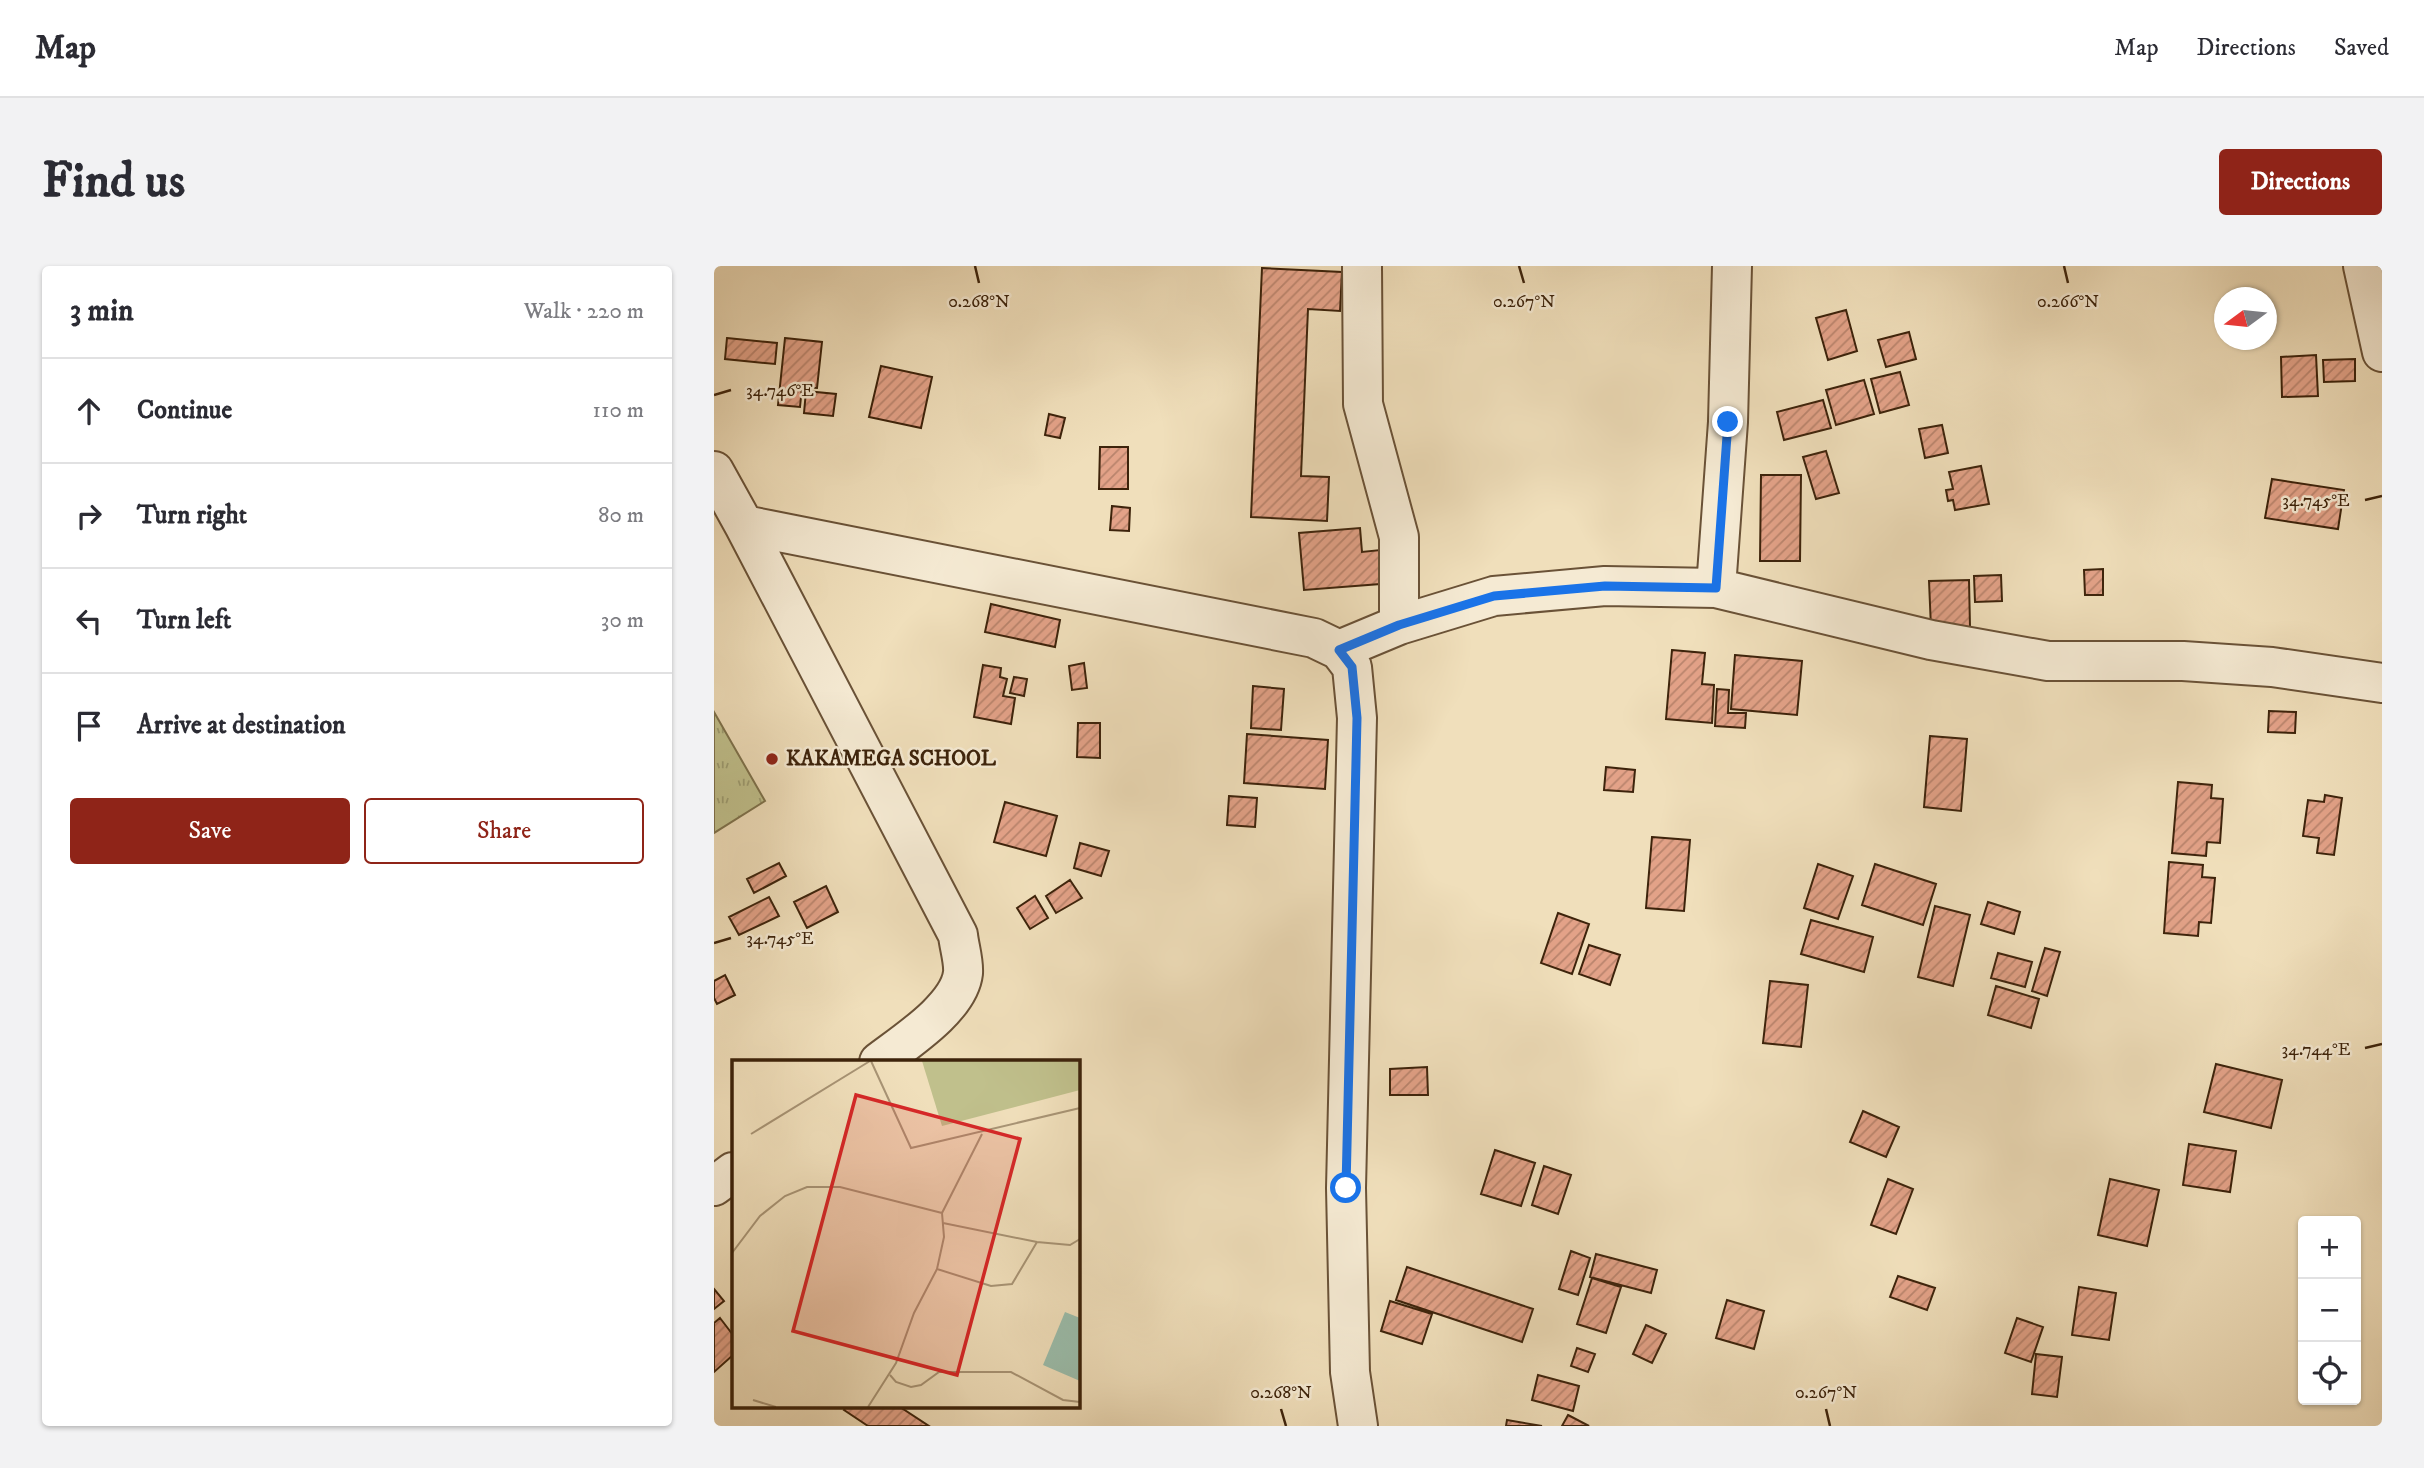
<!DOCTYPE html>
<meta charset="utf-8">
<style>
:root{--surface:#fff;--page:#f2f2f3;--text:#2b2b33;--muted:#7c7c81;--line:#e1e1e2;--accent:#8f2418}
body{margin:0;font-family:"IM FELL DW Pica",serif;background:var(--page);color:var(--text)}
.controls{position:absolute;right:21px;bottom:21px;display:grid;overflow:hidden;border-radius:7px;box-shadow:0 2px 5px #0004}
.controls button{width:63px;height:63px;display:grid;place-items:center;padding:0;border:0;border-bottom:2px solid var(--line);background:var(--surface);color:var(--text);font:35px sans-serif}
.compass{position:absolute;left:1500px;top:21px;width:63px;height:63px;border-radius:50%;background:var(--surface);box-shadow:0 2px 5px #0004;rotate:255deg}
.stop{position:absolute;width:21px;height:21px;margin:-16px;border:5px solid #1a73e8;border-radius:50%;background:#fff}
.stop.end{background:#1a73e8;border-color:#fff;box-shadow:0 2px 7px #0008}
.list{margin:0;padding:0;list-style:none}
h2{display:flex;justify-content:space-between;align-items:center;height:91px;margin:0;padding:0 28px;font-size:30px}
h2 small{font-size:23px;font-weight:400;color:var(--muted)}
.list li{display:grid;grid-template-columns:46px 1fr auto;gap:21px;align-items:center;box-sizing:border-box;height:105px;padding:0 28px;border-top:2px solid var(--line)}
.list b{display:block;font-size:26px;white-space:nowrap}
.list em{font-size:23px;font-style:normal;color:var(--muted)}
.actions{display:flex;gap:14px;padding:21px 28px}
.actions a{flex:1;padding:16px 0;border:2px solid var(--accent);border-radius:7px;text-align:center;font-size:24px;color:var(--accent)}
.actions .main{background:var(--accent);color:#fff}
.icon{flex:none;width:38px;height:38px;fill:none;stroke:currentColor;stroke-width:2;stroke-linecap:round;stroke-linejoin:round}
.map{position:relative;flex:none;width:1668px;height:1160px;overflow:hidden;border-radius:7px}
header{display:flex;align-items:center;gap:42px;box-sizing:border-box;height:98px;padding:0 35px;background:var(--surface);border-bottom:2px solid var(--line)}
header strong{font-size:33px}
nav{display:flex;gap:38px;margin-inline-start:auto;font-size:24px}
.intro{display:flex;align-items:center;justify-content:space-between;box-sizing:border-box;height:168px;padding:0 42px}
h1{margin:0;font-size:49px}
.button{padding:18px 32px;border-radius:7px;background:var(--accent);color:#fff;font-size:24px;font-weight:700}
main{display:flex;gap:42px;padding:0 42px}
aside{flex:1;background:var(--surface);border-radius:7px;box-shadow:0 2px 5px #0004}
.map>svg:first-child{display:block}
.park{fill:url(#park-tufts);stroke:#7e724c;stroke-width:2}
.building{fill:url(#building-hatch);stroke:#3d230b;stroke-width:2}
.lines{fill:none;stroke-linecap:round;stroke-linejoin:round}
.minor-casing{stroke:#6a5237;stroke-width:42}
.minor{stroke:#f5ead3;stroke-width:38}
.route{stroke:#1a73e8;stroke-width:9}
.ticks{fill:none;stroke:#3d230b;stroke-width:2.5}
.poi-dot{fill:#8f2418;stroke:#f5ead3;stroke-width:2.5}
.labels{text-anchor:middle;dominant-baseline:central;stroke-width:5;stroke-linejoin:round;paint-order:stroke}
.poi-label{font-size:21px;font-weight:bold;fill:#3d230b;stroke:#f5ead3;text-anchor:start}
.inset-road{fill:none;stroke:#a89475;stroke-width:2}
.view{fill:#d62828;fill-opacity:0.15;stroke:#d62828;stroke-width:3.5}
.inset-edge{fill:none;stroke:#3d230b;stroke-width:3.5}
.ticks-label{font-size:18px;text-anchor:middle;fill:#3d230b;stroke:#f5ead3;stroke-width:5;stroke-linejoin:round;paint-order:stroke}
</style>
<header>
<strong>Map</strong>
<nav><a>Map</a><a>Directions</a><a>Saved</a></nav>
</header>
<div class="intro"><h1>Find us</h1><a class="button">Directions</a></div>
<main>
<aside>
<h2>3 min<small>Walk · 220 m</small></h2>
<ul class="list">
<li><svg class="icon" aria-label="ahead" viewBox="0 0 24 24"><path d="M12 20V5M6 11l6-6 6 6"/></svg><div><b>Continue</b></div><em>110 m</em></li>
<li><svg class="icon" aria-label="right" viewBox="0 0 24 24"><path d="M7 20v-9h11M14 6l5 5-5 5"/></svg><div><b>Turn right</b></div><em>80 m</em></li>
<li><svg class="icon" aria-label="left" viewBox="0 0 24 24"><path d="M17 20v-9H6M10 6l-5 5 5 5"/></svg><div><b>Turn left</b></div><em>30 m</em></li>
<li><svg class="icon" aria-label="arrive" viewBox="0 0 24 24"><path d="M6 21V4h12l-3 4 3 4H6"/></svg><div><b>Arrive at destination</b></div></li>
</ul>
<div class="actions"><a class="main">Save</a><a>Share</a></div>
</aside>
<div class="map">
<svg width="1668" height="1160" viewBox="0 0 1668 1160">
<defs>
<pattern id="park-tufts" width="24" height="20" patternUnits="userSpaceOnUse" patternTransform="scale(1.75)"><rect width="24" height="20" fill="#c0c08c"/><path d="M3 7l-1-3M5 7V3M7 7l1-3M15 17l-1-3M17 17v-4M19 17l1-3" fill="none" stroke="#9d9c71"/></pattern>
<pattern id="building-hatch" width="6" height="6" patternUnits="userSpaceOnUse" patternTransform="scale(1.75)"><rect width="6" height="6" fill="#e3a288"/><path d="M-1 1l2-2M0 6l6-6M5 7l2-2" fill="none" stroke="#b9846d"/></pattern>
</defs>
<rect width="100%" height="100%" fill="#f0dfbb"/>
<filter id="stains"><feTurbulence type="fractalNoise" baseFrequency=".00286" numOctaves="4"/><feColorMatrix values="0 0 0 0 .2 0 0 0 0 .09 0 0 0 0 .02 0 0 0 .5 -.17"/></filter>
<radialGradient id="worn" r=".72"><stop offset=".6" stop-color="#630" stop-opacity="0"/><stop offset="1" stop-color="#630" stop-opacity=".3"/></radialGradient>
<!-- park -->
<path class="park" d="M 0,446 L 51,535 L 0,567 Z"/>
<!-- building -->
<path class="building" d="M 548,2 L 628,6 L 626,45 L 594,43 L 587,210 L 615,211 L 613,255 L 537,251 Z
M 1132,44 L 1143,85 L 1114,94 L 1102,52 Z
M 1195,66 L 1202,93 L 1172,101 L 1164,74 Z
M 13,72 L 63,77 L 61,98 L 11,93 Z
M 71,72 L 108,76 L 103,122 L 88,121 L 86,141 L 64,139 Z
M 1602,89 L 1604,130 L 1568,131 L 1567,91 Z
M 1641,93 L 1641,115 L 1610,116 L 1609,94 Z
M 167,100 L 218,111 L 207,162 L 155,151 Z
M 1186,106 L 1195,139 L 1166,147 L 1157,113 Z
M 1150,114 L 1160,148 L 1122,159 L 1112,124 Z
M 92,125 L 122,128 L 119,150 L 90,147 Z
M 1109,134 L 1117,162 L 1070,174 L 1063,146 Z
M 335,148 L 351,152 L 346,172 L 331,169 Z
M 1228,159 L 1234,187 L 1211,192 L 1205,163 Z
M 386,181 L 414,181 L 414,223 L 385,223 Z
M 1112,185 L 1125,227 L 1102,233 L 1089,191 Z
M 1267,200 L 1275,238 L 1241,244 L 1239,234 L 1234,235 L 1232,224 L 1239,223 L 1235,206 Z
M 1047,209 L 1087,209 L 1086,295 L 1046,295 Z
M 1558,213 L 1630,224 L 1624,263 L 1551,252 Z
M 398,240 L 416,242 L 415,265 L 396,264 Z
M 646,262 L 648,286 L 676,283 L 679,317 L 590,324 L 585,267 Z
M 1389,303 L 1389,329 L 1371,329 L 1370,304 Z
M 1287,309 L 1288,335 L 1261,336 L 1260,310 Z
M 1255,314 L 1256,361 L 1217,362 L 1215,315 Z
M 277,338 L 346,354 L 341,381 L 271,366 Z
M 958,384 L 991,387 L 988,418 L 1000,419 L 998,457 L 952,453 Z
M 1021,389 L 1088,395 L 1083,449 L 1017,443 Z
M 370,397 L 373,422 L 358,424 L 355,400 Z
M 269,399 L 287,402 L 286,411 L 293,413 L 289,430 L 301,432 L 297,458 L 260,451 Z
M 300,411 L 313,413 L 310,430 L 296,427 Z
M 539,420 L 570,423 L 567,464 L 537,462 Z
M 1003,423 L 1015,424 L 1014,447 L 1032,447 L 1031,462 L 1001,460 Z
M 1555,445 L 1582,446 L 1581,467 L 1554,466 Z
M 364,457 L 386,457 L 386,492 L 363,491 Z
M 533,468 L 614,474 L 611,523 L 530,517 Z
M 1216,470 L 1253,473 L 1247,545 L 1210,541 Z
M 892,501 L 921,504 L 919,526 L 890,524 Z
M 1464,516 L 1498,519 L 1497,532 L 1509,533 L 1506,577 L 1493,576 L 1492,590 L 1458,587 Z
M 1611,529 L 1628,532 L 1620,589 L 1603,587 L 1605,572 L 1589,570 L 1594,534 L 1610,536 Z
M 515,530 L 543,532 L 541,561 L 513,559 Z
M 291,536 L 343,550 L 332,590 L 280,576 Z
M 938,571 L 976,574 L 970,645 L 932,642 Z
M 366,577 L 395,585 L 387,610 L 360,602 Z
M 1455,596 L 1489,599 L 1488,611 L 1501,612 L 1497,657 L 1485,656 L 1484,670 L 1450,667 Z
M 65,597 L 72,610 L 40,627 L 33,613 Z
M 1104,598 L 1139,610 L 1124,653 L 1090,642 Z
M 1161,598 L 1222,618 L 1209,659 L 1148,639 Z
M 356,614 L 368,632 L 342,647 L 332,630 Z
M 112,620 L 124,646 L 93,662 L 80,636 Z
M 321,630 L 334,652 L 316,663 L 303,642 Z
M 55,631 L 65,650 L 25,669 L 15,651 Z
M 1274,636 L 1306,646 L 1300,668 L 1267,658 Z
M 1221,640 L 1256,649 L 1239,720 L 1204,711 Z
M 844,647 L 875,658 L 858,708 L 827,697 Z
M 1097,654 L 1159,671 L 1150,706 L 1087,688 Z
M 875,679 L 906,689 L 896,719 L 865,708 Z
M 1331,682 L 1346,686 L 1333,730 L 1318,725 Z
M 1284,687 L 1318,696 L 1311,721 L 1277,712 Z
M 11,709 L 21,729 L 3,738 L 0,732 L 0,715 Z
M 1056,715 L 1094,719 L 1087,781 L 1049,777 Z
M 1282,720 L 1325,733 L 1317,762 L 1274,749 Z
M 1502,798 L 1568,814 L 1557,862 L 1490,846 Z
M 713,801 L 714,829 L 676,829 L 676,803 Z
M 1149,845 L 1185,861 L 1172,891 L 1136,876 Z
M 1475,878 L 1522,885 L 1516,926 L 1469,919 Z
M 781,884 L 821,897 L 807,940 L 767,928 Z
M 830,900 L 857,909 L 844,948 L 818,939 Z
M 1174,913 L 1199,923 L 1182,968 L 1157,959 Z
M 1396,913 L 1445,924 L 1433,980 L 1384,969 Z
M 857,985 L 876,992 L 864,1029 L 845,1023 Z
M 882,988 L 943,1004 L 937,1027 L 876,1011 Z
M 693,1001 L 819,1043 L 808,1076 L 682,1034 Z
M 1184,1010 L 1221,1022 L 1213,1044 L 1176,1031 Z
M 878,1012 L 907,1021 L 892,1067 L 863,1058 Z
M 1365,1021 L 1402,1027 L 1395,1074 L 1358,1069 Z
M 0,1023 L 10,1035 L 0,1043 Z
M 1013,1034 L 1050,1045 L 1040,1083 L 1002,1072 Z
M 676,1035 L 718,1048 L 708,1078 L 667,1065 Z
M 6,1052 L 19,1069 L 19,1089 L 0,1106 L 0,1057 Z
M 1303,1052 L 1329,1061 L 1317,1096 L 1291,1087 Z
M 932,1059 L 952,1068 L 938,1097 L 919,1088 Z
M 863,1082 L 881,1088 L 874,1106 L 857,1100 Z
M 1322,1088 L 1348,1091 L 1343,1131 L 1318,1128 Z
M 824,1109 L 865,1120 L 859,1145 L 818,1134 Z
M 132,1141 L 186,1141 L 215,1160 L 154,1160 L 130,1144 Z
M 854,1149 L 875,1160 L 848,1160 Z
M 793,1154 L 828,1160 L 792,1160 Z"/>
<g class="lines">
<!-- minor casing -->
<g class="minor-casing">
<path id="minor" d="M 648,0 L 649,138 L 685,271 L 685,359
M 1649,0 L 1668,86
M 0,205 L 30,259 L 244,669 C 245,680 250,695 249,707 C 245,742 191,776 165,796
M 30,259 L 600,372 L 625,384 L 638,401 L 643,452 L 632,922 L 636,1106 L 644,1160
M 1002,322 L 1014,156 L 1018,0
M 625,384 L 685,359 L 780,330 L 891,320 L 1002,322 L 1217,374 L 1334,395 L 1469,395 L 1558,401 L 1668,417
M 0,920 L 19,906"/>
</g>
<!-- minor -->
<use href="#minor" class="minor"/>
</g>
<g class="lines">
<!-- route -->
<path class="route" d="M 632,922 L 643,452 L 638,401 L 625,384 L 685,359 L 780,330 L 891,320 L 1002,322 L 1014,156"/>
</g>
<!-- ticks -->
<path class="ticks" d="M 261,0 L 265,17M 805,0 L 810,17M 1350,0 L 1354,17M 0,129 L 17,124M 1651,234 L 1668,230M 0,677 L 17,672M 1651,782 L 1668,778M 567,1143 L 572,1160M 1112,1143 L 1116,1160"/>
<!-- markers -->
<circle class="poi-dot" cx="58" cy="493" r="7"/>
<g class="labels">
<!-- poi labels -->
<g class="poi-label">
<text x="72" y="493">KAKAMEGA SCHOOL</text>
</g>
</g>
<!-- overview -->
<g transform="translate(18 794)">
<rect width="348" height="348" fill="#f0dfbb"/>
<path d="M 190,1 L 348,1 L 348,30 L 210,66 Z" fill="#c0c08c"/>
<path d="M 333,252 L 348,258 L 348,321 L 311,305 Z" fill="#9bbdab"/>
<path class="inset-road" d="M 139,1 L 179,88 L 348,48M 19,74 L 138,1M 211,163 L 305,182 L 338,185 L 348,179M 0,193 L 28,156 L 53,136 L 75,127 L 108,127 L 210,153M 205,209 L 259,226 L 280,224 L 305,182M 158,315 L 164,322 L 179,327 L 189,325 L 207,312 L 279,312 L 331,340 L 348,342M 21,340 L 44,347M 136,347 L 164,303 L 182,253 L 205,209 L 212,177 L 210,153 L 250,74"/>
<path class="view" d="M 124,35 L 288,79 L 225,315 L 61,271 Z"/>
<rect width="348" height="348" class="inset-edge"/>
</g>
<g class="ticks-label">
<text x="265" y="41">0.268°N</text>
<text x="810" y="41">0.267°N</text>
<text x="1354" y="41">0.266°N</text>
<text x="66" y="130">34.746°E</text>
<text x="1602" y="240">34.745°E</text>
<text x="66" y="678">34.745°E</text>
<text x="1602" y="789">34.744°E</text>
<text x="567" y="1132">0.268°N</text>
<text x="1112" y="1132">0.267°N</text>
</g>
<rect width="100%" height="100%" filter="url(#stains)"/>
<rect width="100%" height="100%" fill="url(#worn)"/>
</svg>
<div class="controls">
<button>+</button>
<button>−</button>
<button><svg class="icon" aria-label="locate" viewBox="0 0 24 24"><circle cx="12" cy="12" r="6"/><path d="M12 2v4M12 18v4M2 12h4M18 12h4"/></svg></button>
</div>
<svg class="compass" viewBox="-18 -18 36 36"><path d="M0-13l5 13h-10z" fill="#e53935"/><path d="M0 13l5-13h-10z" fill="#7c7c81"/></svg>
<div class="stop" style="left:632px;top:922px"></div>
<div class="stop end" style="left:1014px;top:156px"></div>
</div>
</main>
